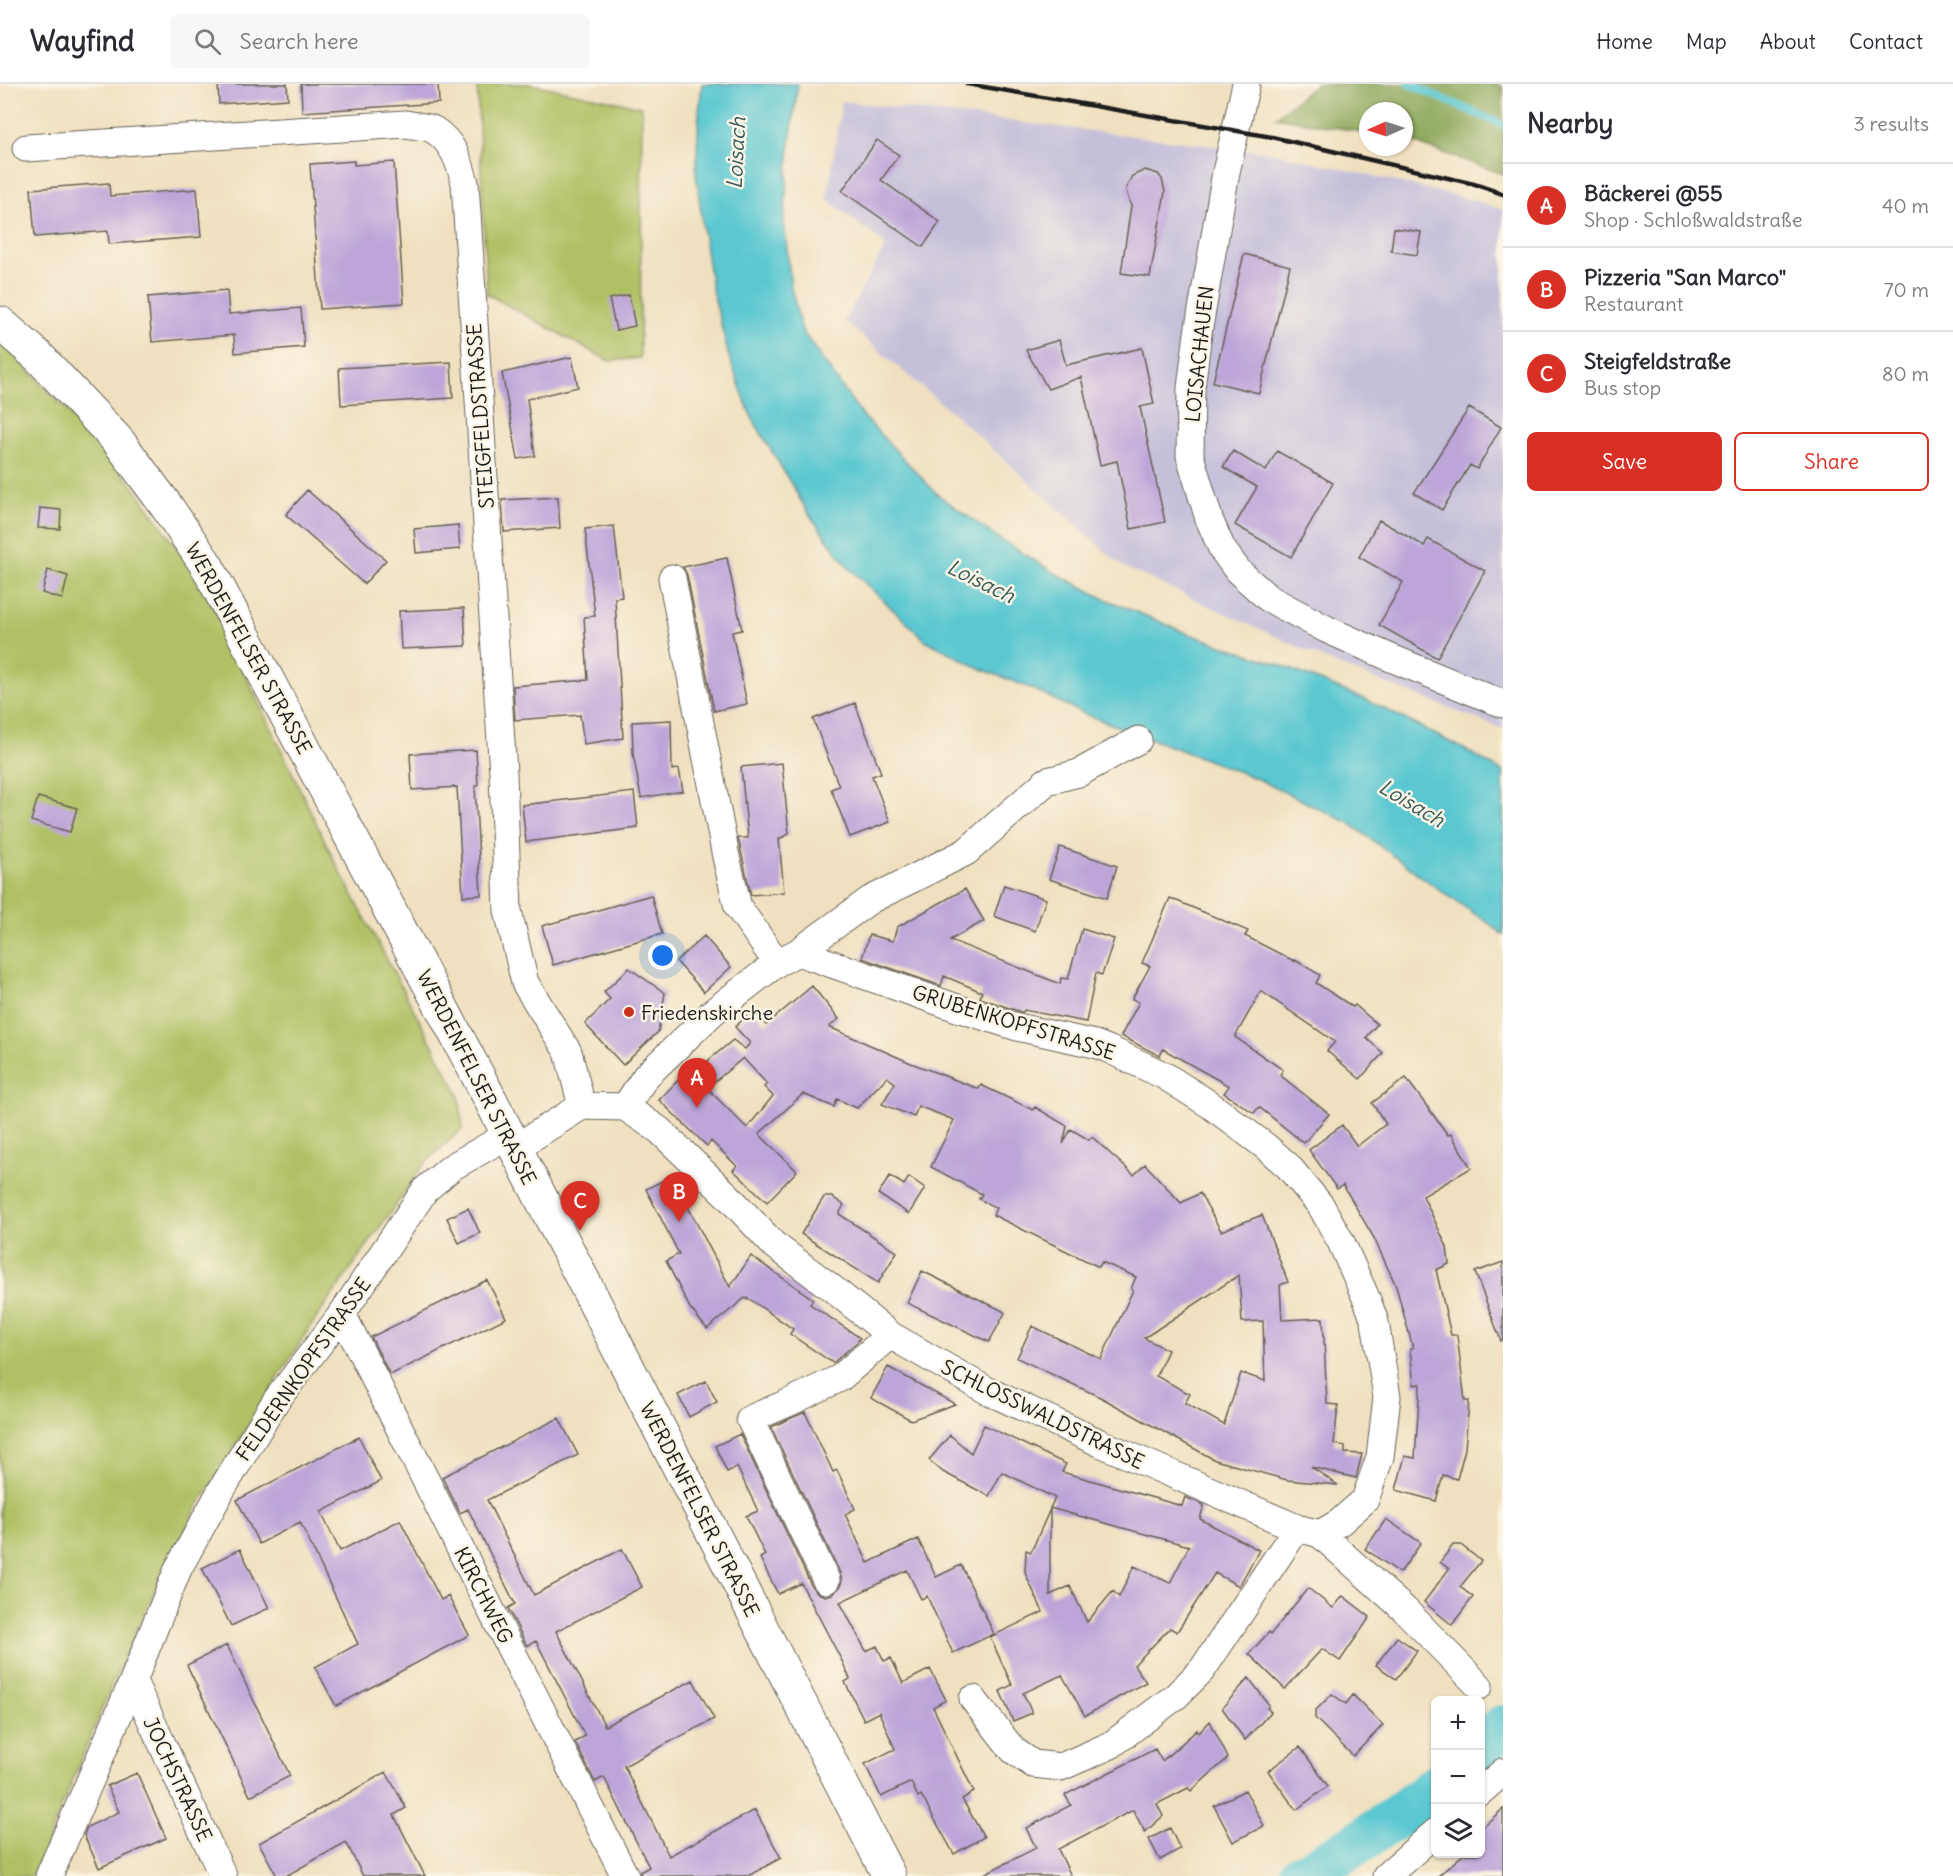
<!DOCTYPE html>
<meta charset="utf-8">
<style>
:root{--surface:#fff;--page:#f7f7f7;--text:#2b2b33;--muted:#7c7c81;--line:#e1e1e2;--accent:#d93025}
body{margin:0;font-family:Delius,sans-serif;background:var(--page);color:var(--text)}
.controls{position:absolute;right:18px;bottom:18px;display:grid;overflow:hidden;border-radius:9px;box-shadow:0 2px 4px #0004}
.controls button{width:54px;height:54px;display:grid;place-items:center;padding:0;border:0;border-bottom:2px solid var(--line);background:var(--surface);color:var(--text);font:30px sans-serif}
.compass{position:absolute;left:1359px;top:18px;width:54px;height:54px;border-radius:50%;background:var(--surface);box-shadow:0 2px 4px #0004;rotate:267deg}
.you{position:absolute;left:663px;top:872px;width:21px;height:21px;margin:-15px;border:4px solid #fff;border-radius:50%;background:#1a73e8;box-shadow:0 0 0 9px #1a73e833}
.badge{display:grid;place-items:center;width:39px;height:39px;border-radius:50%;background:var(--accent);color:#fff;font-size:20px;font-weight:700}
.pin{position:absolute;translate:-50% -50px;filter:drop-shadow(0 2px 3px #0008)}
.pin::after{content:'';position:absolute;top:32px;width:21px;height:18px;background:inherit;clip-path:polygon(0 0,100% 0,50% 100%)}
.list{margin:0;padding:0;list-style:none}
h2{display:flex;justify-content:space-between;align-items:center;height:78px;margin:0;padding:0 24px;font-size:26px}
h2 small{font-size:20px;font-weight:400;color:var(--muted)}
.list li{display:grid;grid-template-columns:39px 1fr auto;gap:18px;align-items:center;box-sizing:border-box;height:84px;padding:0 24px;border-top:2px solid var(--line)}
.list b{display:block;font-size:22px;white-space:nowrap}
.list p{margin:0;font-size:20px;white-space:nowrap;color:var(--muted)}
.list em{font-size:20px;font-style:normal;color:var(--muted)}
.actions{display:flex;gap:12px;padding:18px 24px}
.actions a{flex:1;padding:14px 0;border:2px solid var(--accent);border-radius:9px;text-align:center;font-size:21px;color:var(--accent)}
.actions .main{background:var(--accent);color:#fff}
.icon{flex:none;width:33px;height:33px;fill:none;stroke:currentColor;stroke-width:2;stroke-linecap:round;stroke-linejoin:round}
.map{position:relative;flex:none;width:1503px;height:1792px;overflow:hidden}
header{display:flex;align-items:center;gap:36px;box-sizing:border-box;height:84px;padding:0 30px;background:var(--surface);border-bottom:2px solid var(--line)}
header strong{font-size:28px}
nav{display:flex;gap:33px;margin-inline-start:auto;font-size:21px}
.search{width:420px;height:54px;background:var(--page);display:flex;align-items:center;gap:15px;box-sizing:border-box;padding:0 21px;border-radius:9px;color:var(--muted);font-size:22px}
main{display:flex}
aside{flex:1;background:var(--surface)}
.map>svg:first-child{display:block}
.industrial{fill:#c5c0da}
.green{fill:#b0c165;stroke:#666e40;stroke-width:1.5}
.forest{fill:#8ca75a;stroke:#54623b;stroke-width:1.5}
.water{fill:#5ac7d1;stroke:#3b7276;stroke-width:1.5}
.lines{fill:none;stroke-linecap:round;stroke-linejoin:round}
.stream{stroke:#5ac7d1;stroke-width:8}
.river{stroke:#5ac7d1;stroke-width:44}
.building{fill:#bda5d9;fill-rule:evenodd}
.street-casing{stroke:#666155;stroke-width:29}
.secondary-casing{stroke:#666155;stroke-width:35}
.street{stroke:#fff;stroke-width:27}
.secondary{stroke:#fff;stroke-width:33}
.rail{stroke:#1c1c1c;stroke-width:4.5}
.poi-dot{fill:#c8321e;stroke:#fcf5e5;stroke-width:2}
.labels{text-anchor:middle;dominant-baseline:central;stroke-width:5;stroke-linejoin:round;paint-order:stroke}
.street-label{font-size:20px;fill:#1c1c1c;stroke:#fcf5e5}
.poi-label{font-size:20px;fill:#1c1c1c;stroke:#fcf5e5;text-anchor:start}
.water-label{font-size:21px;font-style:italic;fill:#32585b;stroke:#fcf5e5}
</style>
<header>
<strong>Wayfind</strong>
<div class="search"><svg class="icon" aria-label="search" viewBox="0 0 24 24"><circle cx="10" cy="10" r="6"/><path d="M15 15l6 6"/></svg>Search here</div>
<nav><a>Home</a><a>Map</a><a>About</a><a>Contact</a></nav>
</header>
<main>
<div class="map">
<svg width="1503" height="1792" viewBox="0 0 1503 1792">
<rect width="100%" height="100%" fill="#fcf5e5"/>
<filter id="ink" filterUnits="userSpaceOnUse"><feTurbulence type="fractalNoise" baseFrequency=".0167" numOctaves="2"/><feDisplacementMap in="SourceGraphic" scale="12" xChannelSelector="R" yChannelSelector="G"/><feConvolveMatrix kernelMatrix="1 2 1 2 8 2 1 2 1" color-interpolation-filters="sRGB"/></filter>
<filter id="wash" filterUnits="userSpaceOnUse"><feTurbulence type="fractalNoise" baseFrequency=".008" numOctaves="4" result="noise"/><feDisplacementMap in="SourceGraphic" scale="24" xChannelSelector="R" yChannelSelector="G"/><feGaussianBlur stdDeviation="1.35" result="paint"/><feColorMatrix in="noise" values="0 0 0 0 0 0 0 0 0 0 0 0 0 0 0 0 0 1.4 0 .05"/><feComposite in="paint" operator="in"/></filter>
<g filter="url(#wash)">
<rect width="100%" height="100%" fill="#f0e0c0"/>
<!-- industrial -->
<path class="industrial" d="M 842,17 L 1276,69 L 1473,116 L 1503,126 L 1503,645 L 1336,580 L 1122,482 L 955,331 L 844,237 L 886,161 L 827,115 Z"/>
<!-- green -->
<path class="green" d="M 477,0 L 531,0 L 642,23 L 640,274 L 609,277 L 487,210 Z
M 0,259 L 18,275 L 61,320 L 134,403 L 201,498 L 334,776 L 459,1011 L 463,1044 L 425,1079 L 308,1246 L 196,1425 L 160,1495 L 111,1603 L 41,1773 L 32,1792 L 0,1792 Z"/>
<!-- forest -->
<path class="forest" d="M 1316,0 L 1497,0 L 1503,4 L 1503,90 L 1404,55 L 1404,27 L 1368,27 L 1368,49 L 1276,33 Z"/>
<!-- water -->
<path class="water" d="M 702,0 L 798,0 L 790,58 L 784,136 L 791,204 L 802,247 L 862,331 L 937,410 L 995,452 L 1053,488 L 1103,514 L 1189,550 L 1278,580 L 1369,617 L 1462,664 L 1503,688 L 1503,851 L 1494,843 L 1441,807 L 1349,739 L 1253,693 L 1087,631 L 1028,603 L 979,584 L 925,556 L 848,483 L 809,430 L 751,332 L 729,273 L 712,204 L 704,154 L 696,88 L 699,28 Z"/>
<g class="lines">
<!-- stream -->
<path class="stream" d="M 1409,0 L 1503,41"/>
<!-- river -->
<path class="river" d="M 1480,1665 L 1503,1643
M 1300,1792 C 1349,1767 1393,1737 1436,1702"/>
</g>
<g id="blocks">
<!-- building -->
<path class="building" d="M 218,0 L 287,0 L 288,15 L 219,20 Z
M 301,0 L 438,0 L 439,19 L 302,28 Z
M 877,56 L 899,71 L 881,96 L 940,138 L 923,163 L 842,107 Z
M 354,77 L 354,81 L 394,78 L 404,219 L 320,225 L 310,80 Z
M 1145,86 L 1158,90 L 1162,95 L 1165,108 L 1150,193 L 1121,189 L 1131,122 L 1127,110 L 1126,104 L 1132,92 Z
M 109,99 L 110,112 L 197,105 L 201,153 L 109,160 L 108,147 L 35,153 L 31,105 Z
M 1394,144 L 1421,148 L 1417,171 L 1391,167 Z
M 1244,170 L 1290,182 L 1259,309 L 1213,298 Z
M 227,206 L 229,230 L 301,224 L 304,263 L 235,269 L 234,251 L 152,258 L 148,213 Z
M 629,211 L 635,242 L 616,246 L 609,215 Z
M 1059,256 L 1066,281 L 1142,264 L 1154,320 L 1140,323 L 1165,438 L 1131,445 L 1117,377 L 1100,381 L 1081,293 L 1048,305 L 1026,266 Z
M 572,273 L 578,303 L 527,315 L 535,372 L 518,375 L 502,289 Z
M 451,278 L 453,314 L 341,321 L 339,284 Z
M 1469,324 L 1501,343 L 1477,385 L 1470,381 L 1442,426 L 1414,409 Z
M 1233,367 L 1266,387 L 1277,367 L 1333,399 L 1291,473 L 1235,441 L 1257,403 L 1223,383 Z
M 307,406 L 386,476 L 364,500 L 286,431 Z
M 558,413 L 560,444 L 504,448 L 502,416 Z
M 40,424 L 61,426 L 60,445 L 38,444 Z
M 1379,436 L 1424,462 L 1428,455 L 1485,487 L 1437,574 L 1379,541 L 1403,498 L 1359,473 Z
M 458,441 L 460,465 L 416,469 L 414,445 Z
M 614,442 L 622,513 L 615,514 L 623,654 L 584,660 L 580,631 L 515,636 L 513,602 L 588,596 L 584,533 L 595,532 L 585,445 Z
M 727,474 L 742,546 L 732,548 L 747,620 L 714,627 L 687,491 L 683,483 Z
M 48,486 L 68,492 L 62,515 L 42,509 Z
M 464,524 L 466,562 L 401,565 L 399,527 Z
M 855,619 L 881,689 L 872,692 L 890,738 L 850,753 L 831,705 L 839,702 L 813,635 Z
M 671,636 L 672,686 L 679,685 L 683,707 L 641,714 L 633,669 L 632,638 Z
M 476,666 L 478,702 L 475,702 L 481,811 L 463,812 L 457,703 L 412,706 L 410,670 Z
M 782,679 L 789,750 L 779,755 L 784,808 L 751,811 L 738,754 L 748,754 L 741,683 Z
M 634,708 L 638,744 L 526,758 L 522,721 Z
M 38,713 L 77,724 L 70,748 L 31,737 Z
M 1060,763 L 1117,782 L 1107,814 L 1049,795 Z
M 1004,801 L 1046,815 L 1035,847 L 994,832 Z
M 965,805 L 984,837 L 950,856 L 1060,900 L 1061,894 L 1068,895 L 1082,845 L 1114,855 L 1102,891 L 1096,889 L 1086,938 L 1024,926 L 1023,928 L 1021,928 L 980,914 L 982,908 L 944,892 L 941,902 L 862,874 L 869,851 L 893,857 L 897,843 Z
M 651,811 L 662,850 L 553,881 L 542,842 Z
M 1170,814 L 1248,847 L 1245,852 L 1294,877 L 1295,876 L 1320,891 L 1316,899 L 1353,923 L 1355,921 L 1377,940 L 1366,954 L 1383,969 L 1360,995 L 1327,967 L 1335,958 L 1261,907 L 1235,953 L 1283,986 L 1280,991 L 1329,1030 L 1304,1059 L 1259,1023 L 1254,1029 L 1224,1009 L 1229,1002 L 1163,965 L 1160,972 L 1121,952 L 1139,918 L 1132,915 L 1150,882 L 1142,879 Z
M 704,852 L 731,883 L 704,908 L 676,877 Z
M 629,884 L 665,909 L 658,948 L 623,981 L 585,940 L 610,915 L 604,908 Z
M 812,902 L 839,935 L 829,943 L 911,979 L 979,1005 L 981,1001 L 1033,1026 L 1035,1023 L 1067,1042 L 1063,1060 L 1071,1045 L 1089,1056 L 1092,1053 L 1134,1091 L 1145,1080 L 1181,1119 L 1200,1109 L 1221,1147 L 1262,1131 L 1288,1198 L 1280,1201 L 1282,1236 L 1323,1234 L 1327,1320 L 1338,1321 L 1334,1360 L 1345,1362 L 1345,1369 L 1362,1370 L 1356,1394 L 1311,1383 L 1338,1401 L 1287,1396 L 1215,1376 L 1102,1314 L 1017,1274 L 1032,1242 L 1101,1275 L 1133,1206 L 1131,1205 L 1136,1193 L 1102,1178 L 1099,1183 L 993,1131 L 996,1124 L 979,1115 L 982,1110 L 931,1083 L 954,1036 L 918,1022 L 914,1033 L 882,1020 L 895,999 L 887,993 L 857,1024 L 837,1015 L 834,1023 L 803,1010 L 759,1050 L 797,1087 L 767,1118 L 733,1086 L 737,1082 L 711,1057 L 707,1062 L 659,1016 L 688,986 L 692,990 L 733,956 L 745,965 L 750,959 L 735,943 L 753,926 L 766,941 ZM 743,974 L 767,1000 L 764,1003 L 773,1012 L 747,1044 L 707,1004 ZM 1239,1191 L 1242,1238 L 1263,1237 L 1265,1297 L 1241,1289 L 1224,1341 L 1185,1319 L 1190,1310 L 1156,1292 L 1168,1266 L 1144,1254 Z
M 1406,994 L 1448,1051 L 1451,1050 L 1471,1084 L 1423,1112 L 1447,1163 L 1449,1180 L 1436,1186 L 1451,1251 L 1457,1251 L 1465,1317 L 1469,1317 L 1465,1365 L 1457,1395 L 1443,1391 L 1436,1417 L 1396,1406 L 1405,1372 L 1415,1374 L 1420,1300 L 1414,1301 L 1410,1265 L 1413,1264 L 1396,1202 L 1374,1154 L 1343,1101 L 1337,1105 L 1309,1066 L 1342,1041 L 1357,1062 L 1386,1040 L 1372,1019 Z
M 672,1092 L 730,1203 L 751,1172 L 813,1215 L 810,1220 L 860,1254 L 857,1258 L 833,1279 L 790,1250 L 793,1245 L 748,1214 L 747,1216 L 745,1214 L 707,1245 L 690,1224 L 666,1177 L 679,1170 L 646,1105 Z
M 890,1092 L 904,1101 L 909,1093 L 925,1104 L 909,1130 L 878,1110 Z
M 824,1113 L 832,1113 L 844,1121 L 839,1130 L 897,1168 L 878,1199 L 801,1150 Z
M 468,1124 L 480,1149 L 459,1159 L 447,1134 Z
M 1503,1178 L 1503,1256 L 1501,1257 L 1475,1188 Z
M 922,1187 L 1003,1227 L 1005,1229 L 989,1258 L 907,1219 Z
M 487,1196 L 506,1234 L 390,1291 L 371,1253 Z
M 888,1283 L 955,1320 L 911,1336 L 871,1314 Z
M 706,1297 L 717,1318 L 689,1333 L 678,1311 Z
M 805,1328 L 833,1388 L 837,1386 L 855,1425 L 845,1430 L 868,1479 L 918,1455 L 936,1493 L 961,1481 L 994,1550 L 953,1569 L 927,1512 L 921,1515 L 907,1486 L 840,1518 L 866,1567 L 877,1562 L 884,1577 L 891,1574 L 903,1599 L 930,1585 L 946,1616 L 933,1623 L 974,1708 L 962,1715 L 984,1753 L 954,1770 L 921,1711 L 918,1713 L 911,1698 L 881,1713 L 865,1680 L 895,1665 L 879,1628 L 864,1636 L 845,1598 L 850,1595 L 843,1579 L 801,1499 L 778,1510 L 760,1474 L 765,1471 L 746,1432 L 758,1427 L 737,1383 L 727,1388 L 715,1362 L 740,1350 L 812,1503 L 818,1509 L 825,1512 L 832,1510 L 839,1504 L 842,1497 L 840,1489 L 771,1343 Z
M 559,1334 L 578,1371 L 487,1416 L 534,1511 L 622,1465 L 642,1503 L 556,1547 L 605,1642 L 693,1596 L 714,1635 L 624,1682 L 669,1772 L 755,1726 L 781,1774 L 748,1792 L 641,1792 L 640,1788 L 649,1783 L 604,1693 L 595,1698 L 575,1658 L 585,1652 L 536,1557 L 527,1562 L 508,1524 L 515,1520 L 468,1425 L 460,1429 L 442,1393 Z
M 984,1341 L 1066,1380 L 1062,1388 L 1182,1422 L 1185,1413 L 1204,1421 L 1200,1435 L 1259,1466 L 1239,1502 L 1215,1489 L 1177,1548 L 1170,1544 L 1134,1581 L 1146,1598 L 1085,1632 L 1062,1591 L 1023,1609 L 1032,1629 L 1013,1637 L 1000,1607 L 1012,1601 L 990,1553 L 1043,1528 L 1025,1489 L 1026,1466 L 1031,1468 L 1050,1425 L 1050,1511 L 1070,1502 L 1087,1538 L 1113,1507 L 1119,1513 L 1134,1482 L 1170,1499 L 1189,1462 L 1050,1424 L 1055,1414 L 1002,1388 L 989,1412 L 943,1388 L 929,1376 L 950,1351 L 971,1369 Z
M 359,1353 L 381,1397 L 321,1428 L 340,1467 L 400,1436 L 441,1516 L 448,1512 L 469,1551 L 336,1622 L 315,1583 L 358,1560 L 300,1438 L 259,1460 L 237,1416 Z
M 1386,1435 L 1421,1459 L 1400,1489 L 1365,1465 Z
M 1453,1461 L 1461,1461 L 1481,1477 L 1460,1503 L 1473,1513 L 1452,1541 L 1424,1518 L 1449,1485 L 1440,1478 Z
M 240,1465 L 269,1524 L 231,1542 L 202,1484 Z
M 1308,1504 L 1333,1524 L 1343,1512 L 1370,1533 L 1340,1577 L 1322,1565 L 1285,1605 L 1249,1570 L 1269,1548 L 1271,1550 Z
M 1397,1553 L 1417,1567 L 1396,1595 L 1376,1581 Z
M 227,1561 L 290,1692 L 250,1712 L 187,1581 Z
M 1249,1594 L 1269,1621 L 1267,1624 L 1271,1628 L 1245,1656 L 1222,1624 Z
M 1332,1610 L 1346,1620 L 1353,1611 L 1383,1641 L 1353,1672 L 1315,1634 L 1315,1627 Z
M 1210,1637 L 1228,1674 L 1191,1707 L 1188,1704 L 1157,1720 L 1163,1732 L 1145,1748 L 1133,1726 L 1058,1765 L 1071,1792 L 980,1792 L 1036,1764 L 1026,1744 L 1071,1721 L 1065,1711 L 1155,1665 L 1162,1677 L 1197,1646 L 1199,1649 Z
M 1300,1663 L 1328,1702 L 1296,1726 L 1268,1687 Z
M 386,1688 L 406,1724 L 394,1731 L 425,1792 L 363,1792 L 346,1758 L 286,1792 L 277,1792 L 259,1759 Z
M 137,1689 L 166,1754 L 99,1784 L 84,1751 L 87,1743 L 119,1728 L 107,1702 Z
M 1245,1706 L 1264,1742 L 1233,1758 L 1214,1722 Z
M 1503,1725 L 1503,1792 L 1438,1792 L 1464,1770 L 1480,1770 L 1480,1745 Z
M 1170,1744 L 1180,1765 L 1160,1776 L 1149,1755 Z"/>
</g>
</g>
<g filter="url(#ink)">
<use href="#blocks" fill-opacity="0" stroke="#666155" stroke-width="1.5"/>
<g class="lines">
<!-- street casing -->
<g class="street-casing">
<path id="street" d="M 1246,0 L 1226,88 L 1198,249 L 1191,304 L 1190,372 L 1209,435 L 1222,465 L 1238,487 L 1268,514 L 1326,545 L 1391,574 L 1503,620
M 26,64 L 406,40 C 414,42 427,42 434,46 C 453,58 460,79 465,99 L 503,689 L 508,827 L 525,899 L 568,968 L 582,1022
M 672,494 L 726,773 L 738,823 L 777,879
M 798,868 L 960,925 L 1017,943 L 1095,960 L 1108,965 L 1165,992 L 1209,1020 L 1265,1062 L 1288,1082 L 1321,1122 L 1341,1158 L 1367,1216 L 1375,1238 L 1387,1313 L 1380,1373 L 1365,1416 L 1340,1438 L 1320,1450
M 625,1023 L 659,1046 L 728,1112 L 773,1160 L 833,1205 L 890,1251 L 988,1307 L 1100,1359 L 1297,1444 L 1320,1450 L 1405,1526 L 1479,1602
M 625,1023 L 646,992 L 713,928 L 777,879 L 798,868 L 870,816 L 966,768 L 1047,697 L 1079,689 L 1138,656
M 515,1064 L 582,1022 L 625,1023
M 342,1230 L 625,1792
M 826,1496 L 750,1335 L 790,1318 L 840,1294 L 890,1251
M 133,1597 L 223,1792
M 973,1615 L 1013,1666 L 1033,1680 L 1061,1683 L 1111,1661 L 1176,1612 L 1202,1586 L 1297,1444
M 1480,1708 L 1503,1688
M 49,1792 L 133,1597 L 178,1485 L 222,1405 L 275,1318 L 342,1230 L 425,1106 L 452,1083 L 508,1051
M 1386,1792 L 1436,1748"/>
</g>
<!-- secondary casing -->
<g class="secondary-casing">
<path id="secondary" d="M 0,239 L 39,273 L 119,358 L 165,420 L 207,482 L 486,1007 L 889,1792"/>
</g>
<!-- street -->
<use href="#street" class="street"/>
<!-- secondary -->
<use href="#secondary" class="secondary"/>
<!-- rail -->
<path class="rail" d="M 967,0 L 1272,53 L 1474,100 L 1503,110"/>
</g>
</g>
<!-- markers -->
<circle class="poi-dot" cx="629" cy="928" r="6"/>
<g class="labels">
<!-- street labels -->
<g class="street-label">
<text transform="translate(1199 270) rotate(-84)">LOISACHAUEN</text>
<text transform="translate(480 332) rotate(-94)">STEIGFELDSTRASSE</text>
<text transform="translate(249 564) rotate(61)">WERDENFELSER STRASSE</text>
<text transform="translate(1014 938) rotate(17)">GRUBENKOPFSTRASSE</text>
<text transform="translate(477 993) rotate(63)">WERDENFELSER STRASSE</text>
<text transform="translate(303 1285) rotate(-55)">FELDERNKOPFSTRASSE</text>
<text transform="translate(1043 1330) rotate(26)">SCHLOSSWALDSTRASSE</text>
<text transform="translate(700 1425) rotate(63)">WERDENFELSER STRASSE</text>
<text transform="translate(484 1511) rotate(63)">KIRCHWEG</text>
<text transform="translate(178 1695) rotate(65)">JOCHSTRASSE</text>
</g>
<!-- poi labels -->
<g class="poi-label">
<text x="641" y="928">Friedenskirche</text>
</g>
<!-- water labels -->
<g class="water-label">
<text transform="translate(736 69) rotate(-87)">Loisach</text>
<text transform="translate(981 497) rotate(26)">Loisach</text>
<text transform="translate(1412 719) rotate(31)">Loisach</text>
</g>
</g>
</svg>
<div class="controls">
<button>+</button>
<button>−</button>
<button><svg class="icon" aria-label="layers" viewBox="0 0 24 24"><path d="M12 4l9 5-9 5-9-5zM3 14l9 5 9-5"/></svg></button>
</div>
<svg class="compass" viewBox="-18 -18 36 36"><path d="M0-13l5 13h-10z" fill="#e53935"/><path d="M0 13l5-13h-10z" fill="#7c7c81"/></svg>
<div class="you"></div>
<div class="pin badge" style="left:697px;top:1024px">A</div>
<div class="pin badge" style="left:679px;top:1138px">B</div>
<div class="pin badge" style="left:580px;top:1147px">C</div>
</div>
<aside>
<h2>Nearby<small>3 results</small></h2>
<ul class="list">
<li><span class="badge">A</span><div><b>Bäckerei @55</b><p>Shop · Schloßwaldstraße</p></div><em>40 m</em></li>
<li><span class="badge">B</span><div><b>Pizzeria &quot;San Marco&quot;</b><p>Restaurant</p></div><em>70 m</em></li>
<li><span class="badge">C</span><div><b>Steigfeldstraße</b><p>Bus stop</p></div><em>80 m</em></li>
</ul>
<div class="actions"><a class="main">Save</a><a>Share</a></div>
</aside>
</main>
